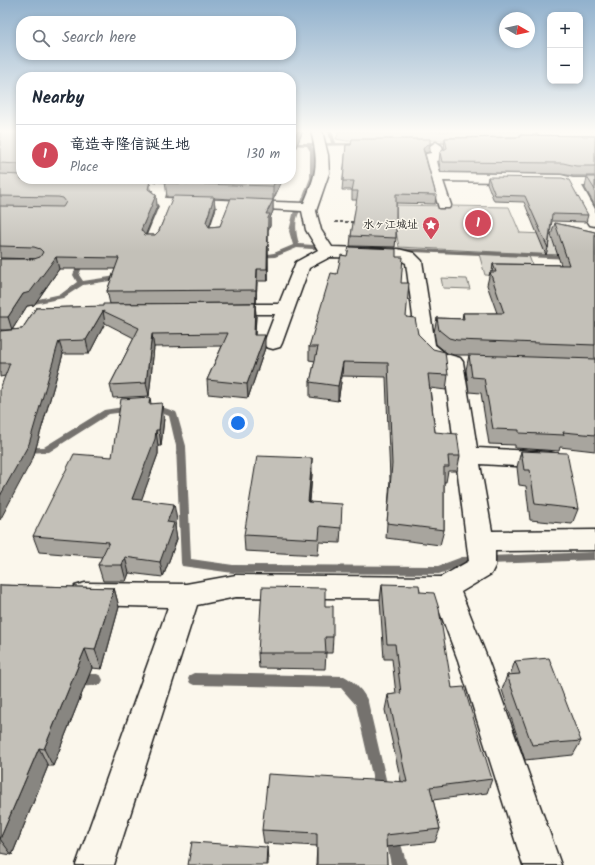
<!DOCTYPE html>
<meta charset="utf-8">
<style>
:root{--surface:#fff;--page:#f6f6f7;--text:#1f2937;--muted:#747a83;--line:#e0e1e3;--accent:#d1495b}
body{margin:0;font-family:Kalam,"Klee One",sans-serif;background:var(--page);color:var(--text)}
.controls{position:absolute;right:12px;top:12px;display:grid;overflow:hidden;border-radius:8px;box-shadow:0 2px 6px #0003}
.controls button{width:36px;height:36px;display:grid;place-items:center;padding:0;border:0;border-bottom:1px solid var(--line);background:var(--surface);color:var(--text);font:20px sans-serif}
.compass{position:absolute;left:499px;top:12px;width:36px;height:36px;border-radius:50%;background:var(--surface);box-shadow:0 2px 6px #0003;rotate:99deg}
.you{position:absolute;left:238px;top:423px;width:14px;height:14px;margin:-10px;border:3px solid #fff;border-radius:50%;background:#1a73e8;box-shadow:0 0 0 6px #1a73e833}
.badge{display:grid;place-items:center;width:26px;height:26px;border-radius:50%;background:var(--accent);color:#fff;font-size:13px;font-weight:700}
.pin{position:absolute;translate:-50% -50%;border:2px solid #fff;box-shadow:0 1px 4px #0006}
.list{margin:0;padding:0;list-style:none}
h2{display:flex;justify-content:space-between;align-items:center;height:52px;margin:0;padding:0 16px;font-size:17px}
h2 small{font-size:13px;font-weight:400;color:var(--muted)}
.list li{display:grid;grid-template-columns:26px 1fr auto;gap:12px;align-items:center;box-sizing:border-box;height:60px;padding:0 16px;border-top:1px solid var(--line)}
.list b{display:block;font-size:15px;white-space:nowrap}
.list p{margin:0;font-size:13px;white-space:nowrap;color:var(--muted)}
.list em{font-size:13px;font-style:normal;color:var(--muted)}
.icon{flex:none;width:22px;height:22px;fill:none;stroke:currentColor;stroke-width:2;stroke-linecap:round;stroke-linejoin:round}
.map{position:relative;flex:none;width:595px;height:865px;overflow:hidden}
.search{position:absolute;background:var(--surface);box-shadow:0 2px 6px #0003;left:16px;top:16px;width:280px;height:44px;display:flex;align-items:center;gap:10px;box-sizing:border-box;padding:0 14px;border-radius:16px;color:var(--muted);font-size:15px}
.panel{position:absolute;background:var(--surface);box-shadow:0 2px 6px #0003;left:16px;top:72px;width:280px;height:112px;border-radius:16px}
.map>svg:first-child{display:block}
.green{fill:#dad7ce;stroke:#7b7a75}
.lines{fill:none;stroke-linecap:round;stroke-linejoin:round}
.stream{fill:#74726e;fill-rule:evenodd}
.minor-casing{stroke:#1c1c1c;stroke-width:3}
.path{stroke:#1c1c1c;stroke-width:2;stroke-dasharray:3 2;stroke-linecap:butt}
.minor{fill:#fbf7ec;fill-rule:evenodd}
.wall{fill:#a8a59e;stroke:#1c1c1c;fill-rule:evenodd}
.shaded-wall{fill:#888681;stroke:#1c1c1c}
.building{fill:#c3c0b8;stroke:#1c1c1c}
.labels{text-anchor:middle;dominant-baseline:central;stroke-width:3;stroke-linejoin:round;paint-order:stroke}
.far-poi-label{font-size:11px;font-weight:bold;fill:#1c1c1c;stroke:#fbf7ec;text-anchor:end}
</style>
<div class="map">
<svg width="595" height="865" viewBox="0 0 595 865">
<rect width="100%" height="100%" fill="#fbf7ec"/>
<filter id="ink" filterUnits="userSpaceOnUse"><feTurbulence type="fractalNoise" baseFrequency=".025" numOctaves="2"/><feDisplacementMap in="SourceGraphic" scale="8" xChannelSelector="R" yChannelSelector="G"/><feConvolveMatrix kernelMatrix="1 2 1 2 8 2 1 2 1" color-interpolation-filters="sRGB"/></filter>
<g filter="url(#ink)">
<!-- green -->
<path class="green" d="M 338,131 L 532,131 L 547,139 L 347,141 L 336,139 L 338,134 Z
M 391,205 L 509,207 L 520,233 L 595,236 L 595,257 L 399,247 Z
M 479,254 L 529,256 L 537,278 L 485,275 Z
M 441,278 L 467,279 L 470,289 L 443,288 Z"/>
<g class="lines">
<!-- stream -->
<path class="stream" d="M 328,131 L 332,131 L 336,143 L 364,143 L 366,144 L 364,145 L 312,146 C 319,160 315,190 306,204 C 305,206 301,208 300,211 C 294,221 296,234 299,244 L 328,246 L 331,248 L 328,250 L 297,248 L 275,257 L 254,258 L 254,256 L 274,253 L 293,245 L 289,231 L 294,210 L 301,202 L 310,178 L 310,151 L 307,146 L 291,145 L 291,143 L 331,143 Z
M 418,142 L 456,142 L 458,143 L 456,144 L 416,144 L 416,142 Z
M 393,248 L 570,255 L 573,257 L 570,259 L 391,251 L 391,249 Z
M 82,257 L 85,259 L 79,275 L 83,281 L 123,275 L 126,277 L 123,279 L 83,285 L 63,298 L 20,307 L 0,306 L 0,302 L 20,303 L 61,294 L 77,282 L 73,275 L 79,259 Z
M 151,403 L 176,412 L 177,414 L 186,446 L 191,559 L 233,565 L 438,566 L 462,557 L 595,552 L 595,560 L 463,565 L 439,574 L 233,573 L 182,566 L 181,563 L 176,446 L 169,416 L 148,408 L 147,406 Z
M 130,406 L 133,407 L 134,409 L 133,411 L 109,414 L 49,452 L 0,454 L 0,448 L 44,447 L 104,410 Z
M 194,673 L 344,676 C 353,680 365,693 368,702 L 389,792 L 387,797 L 382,799 L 377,797 L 356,705 L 341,688 L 194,685 L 190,683 L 188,679 L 190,675 Z
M 77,674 L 97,674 L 101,676 L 103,680 L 101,684 C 93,687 81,687 73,684 L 71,680 L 73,676 Z
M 392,828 L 397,830 L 407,865 L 391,865 L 385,835 L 387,830 Z"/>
<!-- minor casing -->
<g class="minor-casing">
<path id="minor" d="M 311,131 L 322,131 L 328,155 L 329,173 L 316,211 L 321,230 L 332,247 L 398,249 L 414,253 L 422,261 L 435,345 L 446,354 L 460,358 L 463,362 L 477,448 L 549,452 L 557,454 L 560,460 L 557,466 L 549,468 L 480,464 L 492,531 L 595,530 L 595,550 L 495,551 L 495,566 L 491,574 L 461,592 L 488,660 L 561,865 L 523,865 L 458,660 L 435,599 L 236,597 L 197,605 L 114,865 L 76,865 L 168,607 L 85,605 L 75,602 L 71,594 L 75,586 L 85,583 L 186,584 L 236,575 L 441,577 L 469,561 L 444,365 L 432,362 L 417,347 L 406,263 L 398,259 L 330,257 L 309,268 L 282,343 L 280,347 L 273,349 L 266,347 L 264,343 L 275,314 L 225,314 L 219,313 L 216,309 L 219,305 L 225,304 L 279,304 L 296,262 L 318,250 L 306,230 L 302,211 L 231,207 L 222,234 L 220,237 L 210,237 L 208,234 L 217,207 L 173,206 L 160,242 L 157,245 L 147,245 L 144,242 L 159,206 L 151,199 L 153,190 L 121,188 L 116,187 L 114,184 L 116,181 L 121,180 L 166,183 L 168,186 L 165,198 L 304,203 C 317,173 319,163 311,131 Z
M 436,142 L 442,146 L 444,157 L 442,160 L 437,161 L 440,173 L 561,175 L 573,178 L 595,178 L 595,186 L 582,186 L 595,209 L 595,226 L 590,225 L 588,222 L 568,185 L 561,183 L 443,181 L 451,205 L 449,208 L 439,208 L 424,157 L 426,154 L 431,153 L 430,146 Z"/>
</g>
<!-- path -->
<path class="path" d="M 335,222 L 356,222"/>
<!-- minor -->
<use href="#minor" class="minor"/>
</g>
<!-- wall -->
<path class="wall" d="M 0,131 L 21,131 L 21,174 L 150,181 L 151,191 L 156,195 L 157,206 L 145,235 L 155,235 L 159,231 L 173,197 L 167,197 L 165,181 L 159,180 L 159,179 L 283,179 L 273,200 L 273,211 L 270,218 L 270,226 L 268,230 L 268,281 L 257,281 L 256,303 L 110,304 L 107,291 L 115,269 L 59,269 L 34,305 L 27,306 L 12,330 L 0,330 L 0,259 L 37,259 L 0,258 ZM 214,198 L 231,199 L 220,226 L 209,227 L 215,208 Z
M 520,135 L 595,136 L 595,176 L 573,176 L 561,174 L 441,172 L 439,162 L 440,152 L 444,150 L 445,138 L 520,137 Z
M 346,145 L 429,152 L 425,153 L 436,195 L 435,204 L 396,203 L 396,238 L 395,247 L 350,246 L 351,236 L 357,200 L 352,200 L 352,190 L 342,190 Z
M 488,177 L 588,215 L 586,222 L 552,221 L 548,248 L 546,255 L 524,202 L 494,201 L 487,183 Z
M 587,177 L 595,177 L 595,206 L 585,188 Z
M 555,223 L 595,232 L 595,451 L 560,447 L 559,451 L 515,448 L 515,445 L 489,444 L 481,393 L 469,392 L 466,370 L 469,355 L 454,355 L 447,353 L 436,344 L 434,332 L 437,318 L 462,319 L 463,313 L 497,313 L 487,285 L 490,272 L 492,272 L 493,264 L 561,265 L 551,235 Z
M 347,256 L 396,257 L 406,317 L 418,334 L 448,375 L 446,390 L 430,388 L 435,432 L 460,456 L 457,471 L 448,471 L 446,482 L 444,482 L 444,530 L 440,545 L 386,538 L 390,479 L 386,377 L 342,376 L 338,401 L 310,397 L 310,382 L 315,361 L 309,360 L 309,347 L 337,274 Z
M 255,303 L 256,316 L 255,335 L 265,348 L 248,398 L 208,394 L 207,380 L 222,346 L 154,347 L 149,396 L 113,398 L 110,385 L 134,338 L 105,323 L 89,354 L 63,354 L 33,458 L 5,376 L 0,377 L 0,331 L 22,329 L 36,308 Z
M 150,397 L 151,404 L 164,418 L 161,446 L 158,446 L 158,454 L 141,500 L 177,520 L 175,526 L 177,539 L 163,577 L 129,573 L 126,581 L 103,581 L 98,565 L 102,557 L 39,552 L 33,536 L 112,457 Z
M 521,451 L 578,509 L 572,524 L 530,520 L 526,486 L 519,485 L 517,467 Z
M 312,474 L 310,502 L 341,528 L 340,543 L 319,542 L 318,555 L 245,551 L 244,535 Z
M 382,584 L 420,592 L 452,688 L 492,779 L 487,793 L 433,800 L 440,829 L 435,842 L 386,847 L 387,865 L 316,865 L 317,846 L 264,843 L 262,830 L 401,781 L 385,710 L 388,695 L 396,694 L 392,659 L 384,659 L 380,600 Z
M 0,585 L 114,588 L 119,607 L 102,669 L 92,668 L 53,766 L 48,766 L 12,855 L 0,853 Z
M 325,606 L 333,637 L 332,653 L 326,653 L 325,669 L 259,668 L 258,653 Z
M 515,661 L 581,741 L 573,755 L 525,760 L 502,690 L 507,675 L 510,675 Z"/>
<!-- shaded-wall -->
<path class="shaded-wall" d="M 298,131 L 303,131 L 291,159 L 291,146 Z
M 430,144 L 429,152 L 425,153 L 423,149 L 426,145 Z
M 276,179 L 283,179 L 273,200 L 273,186 Z
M 150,181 L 151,192 L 148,189 Z
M 156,195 L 157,206 L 143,241 L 141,230 Z
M 214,197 L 215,208 L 207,234 L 206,222 Z
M 273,200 L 273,211 L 270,218 L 270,226 L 268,230 L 268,281 L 266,214 Z
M 56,257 L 59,269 L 34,305 L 27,306 L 12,330 L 8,317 L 23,294 Z
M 257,269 L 257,281 L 256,303 L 256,290 Z
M 255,303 L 256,316 L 254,348 L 254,335 Z
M 103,311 L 105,323 L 89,354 L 86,340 Z
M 152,334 L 154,347 L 149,396 L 146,383 Z
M 265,335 L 265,348 L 248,398 L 247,384 Z
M 59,341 L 63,354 L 33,458 L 0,520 L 0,496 Z
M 343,362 L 342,376 L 338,401 L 338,386 Z
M 162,403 L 164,418 L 161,446 L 159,430 Z
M 156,430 L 158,446 L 158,454 L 136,515 L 132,499 Z
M 312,458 L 312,474 L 308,518 L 308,502 Z
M 174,504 L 177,520 L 175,526 L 177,539 L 163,577 L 160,562 L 167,522 Z
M 125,557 L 129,573 L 126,581 L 122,565 Z
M 114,588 L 119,607 L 102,669 L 95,650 Z
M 85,649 L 92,668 L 53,766 L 44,749 Z
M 39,748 L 48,766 L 12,855 L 0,839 Z
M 267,847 L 268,860 L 268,865 L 266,865 Z"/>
<!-- building -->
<path class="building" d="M 0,131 L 21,131 L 21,167 L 20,167 L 18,164 L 0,163 Z
M 291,131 L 298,131 L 291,146 Z
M 520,135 L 595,136 L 595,166 L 576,166 L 563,163 L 442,162 L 440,152 L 447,148 L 445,138 L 521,137 Z
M 352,139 L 430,139 L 430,144 L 426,145 L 423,149 L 436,195 L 396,194 L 396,238 L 351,236 L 358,191 L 352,191 L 354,181 L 343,181 L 346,145 L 351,145 Z
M 0,174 L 21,175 L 21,179 L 109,179 L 150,181 L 148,189 L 156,195 L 141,230 L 145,235 L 155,235 L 159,231 L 173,196 L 214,197 L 206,222 L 209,227 L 220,226 L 231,198 L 273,200 L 266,214 L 270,214 L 268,218 L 267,269 L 257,269 L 256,290 L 107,291 L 119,258 L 56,257 L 30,292 L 23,294 L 8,317 L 0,317 L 0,259 L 34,259 L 40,257 L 43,252 L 40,249 L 34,247 L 0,246 L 0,206 L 63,207 L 66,202 L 63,198 L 58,197 L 0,196 Z
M 488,177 L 562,178 L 569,180 L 588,215 L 552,214 L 548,248 L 525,196 L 495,195 Z
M 587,177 L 595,177 L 595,190 Z
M 166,179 L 276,179 L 273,186 L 165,183 Z
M 555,223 L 595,232 L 595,345 L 457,340 L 449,338 L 439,330 L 437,318 L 464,319 L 463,313 L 504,313 L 490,272 L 496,272 L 493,264 L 569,265 Z
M 349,247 L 396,249 L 396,257 L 403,257 L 401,283 L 409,283 L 406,317 L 415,318 L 418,334 L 433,349 L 445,352 L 448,375 L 428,374 L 435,432 L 457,434 L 460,456 L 448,456 L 449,467 L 444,467 L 444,530 L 387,523 L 392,464 L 388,363 L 343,362 L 338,386 L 310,382 L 318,347 L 309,347 L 331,273 L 337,274 L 341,255 L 347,256 Z
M 255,303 L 254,335 L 265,335 L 247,384 L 207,380 L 228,333 L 152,334 L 146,383 L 110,385 L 139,328 L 103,311 L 86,340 L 59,341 L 29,444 L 0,496 L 0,389 L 10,363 L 0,363 L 0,331 L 22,329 L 36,308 L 103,306 L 103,304 Z
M 469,355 L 595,359 L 595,435 L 563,432 L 564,435 L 519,433 L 519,430 L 493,429 L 484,378 L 472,377 Z
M 150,397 L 149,404 L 162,403 L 159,430 L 156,430 L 155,439 L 132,499 L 174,504 L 167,522 L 174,523 L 160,562 L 125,557 L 122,565 L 98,565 L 109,542 L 33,536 L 74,454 L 112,457 L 121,399 Z
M 521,451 L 567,453 L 578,509 L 535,504 L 530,470 L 524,470 Z
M 257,456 L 312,458 L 308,502 L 342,504 L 341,528 L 320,526 L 319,539 L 244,535 Z
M 382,584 L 419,585 L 420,592 L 434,593 L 439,609 L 452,688 L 464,687 L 492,779 L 430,787 L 440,829 L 386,835 L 387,865 L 317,865 L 317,833 L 262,830 L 268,774 L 407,782 L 388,695 L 401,693 L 395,644 L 387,644 Z
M 0,585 L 114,588 L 95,650 L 85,649 L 44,749 L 39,748 L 0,839 Z
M 262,587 L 325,588 L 325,606 L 333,606 L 333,637 L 325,637 L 326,653 L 258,653 Z
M 549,658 L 581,741 L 532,745 L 507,675 L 520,674 L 515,661 Z
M 192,842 L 267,847 L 266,865 L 188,865 Z"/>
</g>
<!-- sky -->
<linearGradient id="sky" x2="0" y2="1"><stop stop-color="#91b1cd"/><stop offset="0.52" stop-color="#fdfbf6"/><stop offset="1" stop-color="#fdfbf6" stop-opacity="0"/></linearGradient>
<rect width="595" height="252" fill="url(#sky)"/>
<!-- icons -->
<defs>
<g id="sight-pin" transform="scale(0.9)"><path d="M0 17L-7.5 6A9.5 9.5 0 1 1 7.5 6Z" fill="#d1495b" stroke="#fbf7ec"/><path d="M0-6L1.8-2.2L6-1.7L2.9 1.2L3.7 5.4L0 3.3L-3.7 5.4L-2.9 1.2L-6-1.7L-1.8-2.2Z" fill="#fff"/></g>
</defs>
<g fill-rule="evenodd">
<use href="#sight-pin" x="431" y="225"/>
</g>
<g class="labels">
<!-- far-poi labels -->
<g class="far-poi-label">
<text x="418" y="225">水ヶ江城址</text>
</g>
</g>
</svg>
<div class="controls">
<button>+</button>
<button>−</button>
</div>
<svg class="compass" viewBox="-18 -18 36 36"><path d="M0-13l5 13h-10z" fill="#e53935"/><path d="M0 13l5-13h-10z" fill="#747a83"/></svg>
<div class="you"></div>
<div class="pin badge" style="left:478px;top:223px">1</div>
<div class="search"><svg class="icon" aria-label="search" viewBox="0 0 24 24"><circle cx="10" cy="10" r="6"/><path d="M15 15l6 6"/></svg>Search here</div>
<section class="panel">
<h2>Nearby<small></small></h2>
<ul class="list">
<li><span class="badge">1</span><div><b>竜造寺隆信誕生地</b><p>Place</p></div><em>130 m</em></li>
</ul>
</section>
</div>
